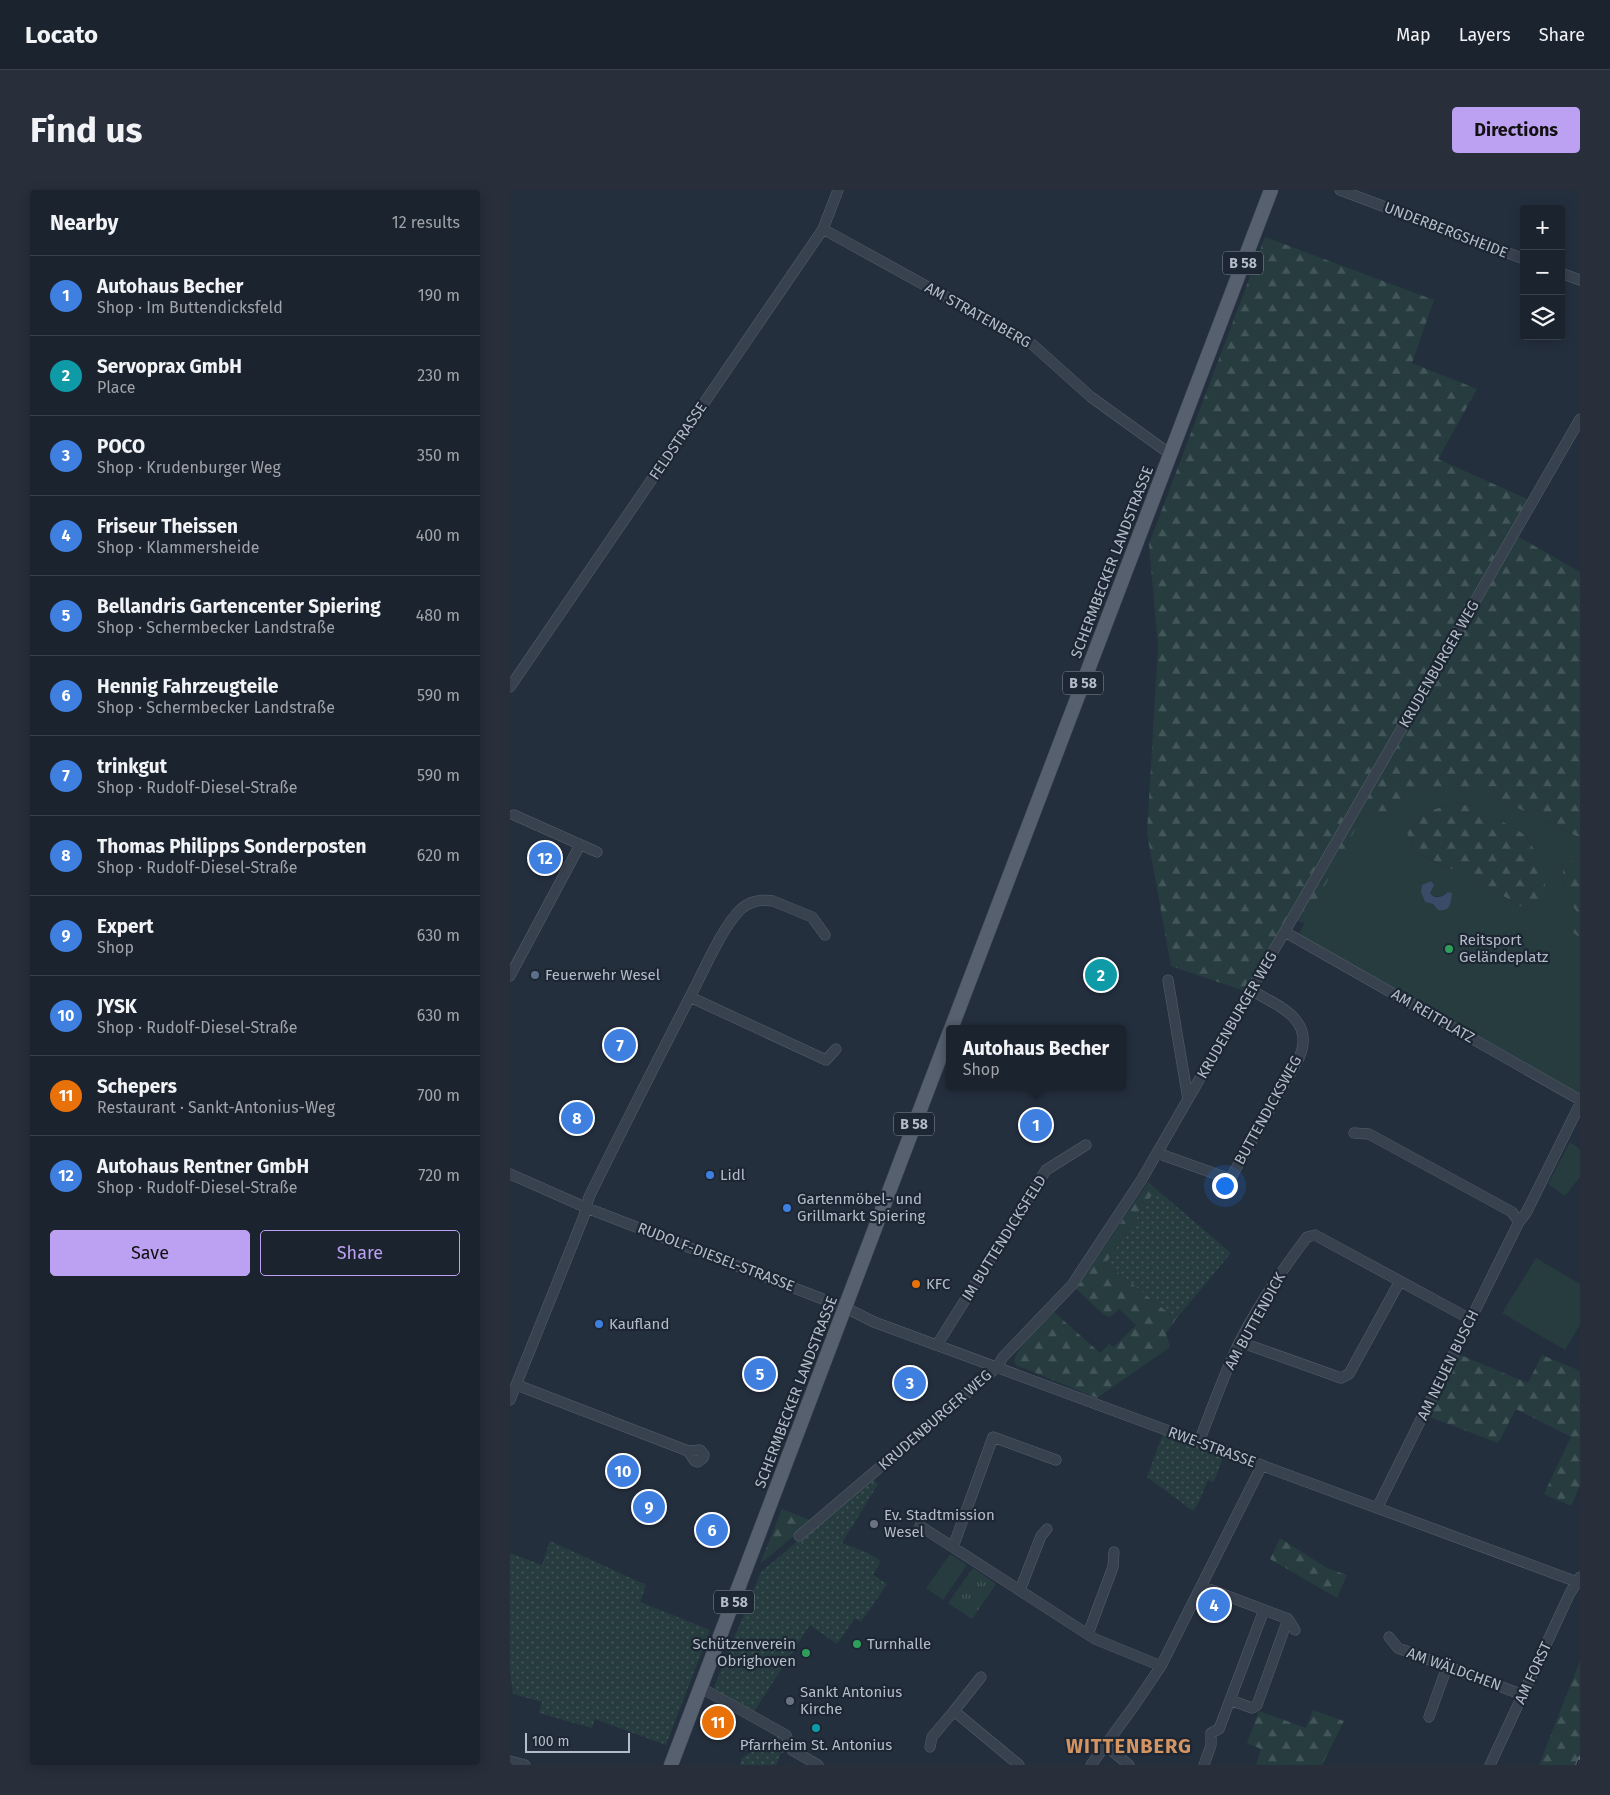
<!DOCTYPE html>
<meta charset="utf-8">
<style>
:root{--surface:#1b232e;--page:#282f3a;--text:#f1f3f6;--muted:#a0a4aa;--line:#39404a;--accent:#bca0f2}
body{margin:0;font-family:"Fira Sans",sans-serif;background:var(--page);color:var(--text)}
.controls{position:absolute;right:15px;top:15px;display:grid;overflow:hidden;border-radius:5px;box-shadow:0 2px 12px #0003}
.controls button{width:45px;height:45px;display:grid;place-items:center;padding:0;border:0;border-bottom:1px solid var(--line);background:var(--surface);color:var(--text);font:25px sans-serif}
.scale{position:absolute;left:15px;bottom:12px;width:105px;box-sizing:border-box;padding-left:5px;border:2px solid #b4bcc9;border-top:0;font-size:14px;line-height:18px;white-space:nowrap;color:#b4bcc9;-webkit-text-stroke:4px #1d2633;paint-order:stroke}
.you{position:absolute;left:714px;top:995px;width:18px;height:18px;margin:-12px;border:4px solid #fff;border-radius:50%;background:#1a73e8;box-shadow:0 0 0 8px #1a73e833}
.badge{display:grid;place-items:center;width:32px;height:32px;border-radius:50%;background:var(--accent);color:#fff;font-size:16px;font-weight:700}
.pin{position:absolute;translate:-50% -50%;border:2px solid #fff;box-shadow:0 1px 5px #0006}
.popup{position:absolute;left:436px;top:835px;width:180px;height:65px;box-sizing:border-box;display:grid;place-content:center;border-radius:5px;background:var(--surface);filter:drop-shadow(0 1px 4px #0005);font-size:16px;white-space:nowrap;color:var(--muted)}
.popup b{font-size:19px;color:var(--text)}
.popup::after{content:'';position:absolute;left:50%;top:100%;margin-left:-10px;border:10px solid transparent;border-top-color:var(--surface)}
.list{margin:0;padding:0;list-style:none}
h2{display:flex;justify-content:space-between;align-items:center;height:65px;margin:0;padding:0 20px;font-size:21px}
h2 small{font-size:16px;font-weight:400;color:var(--muted)}
.list li{display:grid;grid-template-columns:32px 1fr auto;gap:15px;align-items:center;box-sizing:border-box;height:80px;padding:0 20px;border-top:1px solid var(--line)}
.list b{display:block;font-size:19px;white-space:nowrap}
.list p{margin:0;font-size:16px;white-space:nowrap;color:var(--muted)}
.list em{font-size:16px;font-style:normal;color:var(--muted)}
.actions{display:flex;gap:10px;padding:15px 20px}
.actions a{flex:1;padding:11px 0;border:1px solid var(--accent);border-radius:5px;text-align:center;font-size:18px;color:var(--accent)}
.actions .main{background:var(--accent);color:#111}
.icon{flex:none;width:28px;height:28px;fill:none;stroke:currentColor;stroke-width:2;stroke-linecap:round;stroke-linejoin:round}
.map{position:relative;flex:none;width:1070px;height:1575px;overflow:hidden;border-radius:5px}
header{display:flex;align-items:center;gap:30px;box-sizing:border-box;height:70px;padding:0 25px;background:var(--surface);border-bottom:1px solid var(--line)}
header strong{font-size:24px}
nav{display:flex;gap:28px;margin-inline-start:auto;font-size:18px}
.intro{display:flex;align-items:center;justify-content:space-between;box-sizing:border-box;height:120px;padding:0 30px}
h1{margin:0;font-size:35px}
.button{padding:12px 22px;border-radius:5px;background:var(--accent);color:#111;font-size:18px;font-weight:700}
main{display:flex;gap:30px;padding:0 30px}
aside{flex:1;background:var(--surface);border-radius:5px;box-shadow:0 2px 12px #0003}
.map>svg:first-child{display:block}
.grass{fill:url(#grass-dots)}
.forest{fill:url(#forest-firs)}
.park{fill:url(#park-tufts)}
.pitch{fill:#263c3f;fill-rule:evenodd}
.water{fill:#394c67}
.lines{fill:none;stroke-linecap:round;stroke-linejoin:round}
.minor-casing{stroke:#565f6c;stroke-width:11}
.major-casing{stroke:#414a57;stroke-width:15}
.minor{stroke:#38414e;stroke-width:10}
.major{stroke:#56606e;stroke-width:14}
.rail-casing{stroke:#5a6575;stroke-width:4}
.rail{stroke:#1d2633;stroke-width:2;stroke-dasharray:5.5;stroke-linecap:butt}
.leisure-dot{fill:#2e9e5b;stroke:#1d2633;stroke-width:2}
.service-dot{fill:#5c6f8a;stroke:#1d2633;stroke-width:2}
.shop-dot{fill:#3f7fe0;stroke:#1d2633;stroke-width:2}
.food-dot{fill:#e8710a;stroke:#1d2633;stroke-width:2}
.worship-dot{fill:#6b7280;stroke:#1d2633;stroke-width:2}
.culture-dot{fill:#0f9aa8;stroke:#1d2633;stroke-width:2}
.labels{text-anchor:middle;dominant-baseline:central;stroke-width:4.5;stroke-linejoin:round;paint-order:stroke}
.shield{fill:#1d2633;stroke:#878f9c;stroke-width:1}
.shield-label{font-size:14px;font-weight:bold;fill:#b4bcc9}
.street-label{font-size:15px;fill:#b4bcc9;stroke:#1d2633}
.poi-label{font-size:15px;fill:#b4bcc9;stroke:#1d2633;text-anchor:start}
.district-label{font-size:20px;font-weight:bold;letter-spacing:1px;fill:#d59563;stroke:#1d2633}
</style>
<header>
<strong>Locato</strong>
<nav><a>Map</a><a>Layers</a><a>Share</a></nav>
</header>
<div class="intro"><h1>Find us</h1><a class="button">Directions</a></div>
<main>
<aside>
<h2>Nearby<small>12 results</small></h2>
<ul class="list">
<li><span class="badge" style="background:#3f7fe0">1</span><div><b>Autohaus Becher</b><p>Shop · Im Buttendicksfeld</p></div><em>190 m</em></li>
<li><span class="badge" style="background:#0f9aa8">2</span><div><b>Servoprax GmbH</b><p>Place</p></div><em>230 m</em></li>
<li><span class="badge" style="background:#3f7fe0">3</span><div><b>POCO</b><p>Shop · Krudenburger Weg</p></div><em>350 m</em></li>
<li><span class="badge" style="background:#3f7fe0">4</span><div><b>Friseur Theissen</b><p>Shop · Klammersheide</p></div><em>400 m</em></li>
<li><span class="badge" style="background:#3f7fe0">5</span><div><b>Bellandris Gartencenter Spiering</b><p>Shop · Schermbecker Landstraße</p></div><em>480 m</em></li>
<li><span class="badge" style="background:#3f7fe0">6</span><div><b>Hennig Fahrzeugteile</b><p>Shop · Schermbecker Landstraße</p></div><em>590 m</em></li>
<li><span class="badge" style="background:#3f7fe0">7</span><div><b>trinkgut</b><p>Shop · Rudolf-Diesel-Straße</p></div><em>590 m</em></li>
<li><span class="badge" style="background:#3f7fe0">8</span><div><b>Thomas Philipps Sonderposten</b><p>Shop · Rudolf-Diesel-Straße</p></div><em>620 m</em></li>
<li><span class="badge" style="background:#3f7fe0">9</span><div><b>Expert</b><p>Shop</p></div><em>630 m</em></li>
<li><span class="badge" style="background:#3f7fe0">10</span><div><b>JYSK</b><p>Shop · Rudolf-Diesel-Straße</p></div><em>630 m</em></li>
<li><span class="badge" style="background:#e8710a">11</span><div><b>Schepers</b><p>Restaurant · Sankt-Antonius-Weg</p></div><em>700 m</em></li>
<li><span class="badge" style="background:#3f7fe0">12</span><div><b>Autohaus Rentner GmbH</b><p>Shop · Rudolf-Diesel-Straße</p></div><em>720 m</em></li>
</ul>
<div class="actions"><a class="main">Save</a><a>Share</a></div>
</aside>
<div class="map">
<svg width="1070" height="1575" viewBox="0 0 1070 1575">
<defs>
<pattern id="grass-dots" width="8" height="8" patternUnits="userSpaceOnUse" patternTransform="scale(1.25)"><rect width="8" height="8" fill="#263c3f"/><path d="M2 2h.1M6 6h.1" fill="none" stroke="#435659" stroke-width="1.8" stroke-linecap="round"/></pattern>
<pattern id="forest-firs" width="22" height="20" patternUnits="userSpaceOnUse" patternTransform="scale(1.25)"><rect width="22" height="20" fill="#263c3f"/><path d="M5 1l3.5 6h-7zM16 11l3.5 6h-7z" fill="#435659"/></pattern>
<pattern id="park-tufts" width="24" height="20" patternUnits="userSpaceOnUse" patternTransform="scale(1.25)"><rect width="24" height="20" fill="#263c3f"/><path d="M3 7l-1-3M5 7V3M7 7l1-3M15 17l-1-3M17 17v-4M19 17l1-3" fill="none" stroke="#435659"/></pattern>
</defs>
<rect width="100%" height="100%" fill="#242f3e"/>
<!-- grass -->
<path class="grass" d="M 646,999 L 721,1063 L 666,1129 L 596,1073 Z
M 653,1244 L 713,1267 L 704,1292 L 698,1290 L 688,1314 L 683,1321 L 637,1287 Z
M 362,1288 L 368,1294 L 332,1353 L 358,1363 L 371,1371 L 363,1385 L 377,1394 L 351,1432 L 345,1428 L 327,1454 L 300,1435 L 243,1523 L 203,1500 L 251,1382 Z
M 40,1351 L 136,1395 L 130,1412 L 200,1440 L 156,1555 L 85,1529 L 82,1538 L 29,1523 L 32,1512 L 3,1504 L 0,1481 L 0,1363 L 32,1375 Z
M 268,1544 L 275,1550 L 270,1559 L 275,1562 L 271,1563 L 266,1575 L 230,1575 L 232,1568 Z"/>
<!-- forest -->
<path class="forest" d="M 755,47 L 924,110 L 902,173 L 967,199 L 928,269 L 1026,313 L 1007,346 L 1070,382 L 1070,648 L 963,597 L 919,597 L 872,631 L 856,621 L 795,734 L 784,729 L 737,802 L 661,776 L 637,643 L 648,457 L 639,354 Z
M 945,613 L 969,617 L 1014,644 L 1035,675 L 1035,716 L 1017,720 L 964,689 L 907,663 L 896,642 L 918,621 Z
M 1053,668 L 1070,673 L 1070,748 L 1058,739 L 1066,721 C 1052,702 1052,691 1053,668 Z
M 638,992 L 646,999 L 596,1073 L 666,1129 L 656,1143 L 660,1157 L 587,1208 L 506,1175 L 504,1171 C 508,1155 533,1135 544,1122 L 590,1163 L 599,1154 L 604,1157 L 626,1135 L 609,1119 L 600,1127 L 594,1125 L 566,1099 Z
M 948,1164 L 1018,1193 L 1032,1165 L 1070,1181 L 1070,1296 L 1061,1316 L 1034,1304 L 1061,1247 L 1006,1219 L 988,1253 L 917,1226 Z
M 272,1319 L 302,1331 L 250,1374 Z
M 770,1348 L 817,1378 L 837,1385 L 827,1408 L 760,1369 Z
M 1070,1471 L 1070,1575 L 1029,1575 Z
M 803,1520 L 834,1531 L 812,1575 L 746,1575 L 751,1559 L 737,1553 L 749,1521 L 796,1538 Z"/>
<!-- park -->
<path class="park" d="M 463,1378 L 486,1394 L 462,1429 L 438,1413 Z"/>
<!-- pitch -->
<path class="pitch" d="M 919,597 L 963,597 L 1070,648 L 1070,673 L 1053,668 C 1052,691 1052,702 1066,721 L 1058,739 L 1070,748 L 1070,908 L 787,747 L 856,620 L 873,630 ZM 945,613 L 968,617 L 1014,644 L 1035,675 L 1035,716 L 1017,720 L 964,689 L 907,663 L 896,642 L 918,621 ZM 912,700 C 922,704 928,711 938,702 L 926,717 L 923,714 L 915,712 L 911,702 Z
M 1060,952 L 1070,959 L 1070,987 L 1055,1006 L 1038,994 Z
M 1026,1068 L 1070,1094 L 1070,1135 L 1055,1160 L 992,1123 Z
M 440,1364 L 457,1375 L 433,1410 L 416,1398 Z"/>
<!-- water -->
<path class="water" d="M 921,691 L 924,695 L 920,703 C 925,710 933,707 938,702 L 942,703 C 941,714 940,722 928,720 L 923,714 L 915,712 L 911,702 L 912,695 Z"/>
<g class="lines">
<!-- minor casing -->
<g class="minor-casing">
<path id="minor" d="M 830,0 L 1014,69
M 313,39 L 523,155 L 581,207 L 660,264
M 1051,83 L 1070,90
M 0,497 L 313,39 L 328,0
M 4,625 L 87,662
M 775,742 L 1070,910
M 0,786 L 70,655
M 658,790 L 678,909
M 180,807 L 316,870 L 326,859
M 844,943 L 859,944 L 1002,1022 L 1009,1032
M 647,963 L 720,989 L 789,868 C 806,829 768,816 741,800
M 0,984 L 77,1018 L 336,1118 L 364,1132 L 1070,1393
M 730,1152 L 831,1188 L 839,1184 L 890,1091
M 427,1155 L 536,980 L 576,955
M 7,1195 L 178,1261 L 190,1260 L 194,1265 L 193,1268 L 188,1272 L 185,1271 L 178,1261
M 0,1210 L 74,1026 L 79,1007 C 113,938 148,869 183,801 C 195,778 213,736 231,719 C 240,711 252,709 263,711 L 302,727 L 315,745
M 689,1252 C 702,1218 714,1184 730,1151 C 749,1114 772,1080 797,1047 L 805,1045 L 960,1129
M 867,1318 L 1009,1032 L 1016,1023 L 1070,914
M 410,1336 L 585,1449 L 651,1476
M 289,1346 L 477,1186 L 487,1177 L 493,1167 L 562,1095 L 632,989 L 1070,229
M 443,1357 L 483,1247 L 546,1270
M 691,1396 L 778,1429 L 785,1440
M 510,1400 L 531,1346 L 537,1339
M 578,1444 L 603,1377 L 604,1362
M 879,1447 L 888,1458 L 1013,1505
M 471,1487 L 444,1521 L 509,1575
M 191,1498 L 276,1545 L 282,1560 L 308,1575
M 720,1510 L 742,1518 L 747,1515 L 778,1429
M 919,1527 L 937,1477
M 596,1556 L 619,1575
M 420,1557 L 422,1547 L 444,1521
M 0,1571 L 15,1575
M 581,1575 L 624,1516 L 651,1476 L 752,1275
M 694,1575 L 701,1555 L 701,1543 L 709,1539 L 754,1420
M 980,1575 L 1060,1403 L 1070,1387"/>
</g>
<!-- major casing -->
<g class="major-casing">
<path id="major" d="M 441,839 L 761,0
M 161,1575 L 440,841"/>
</g>
<!-- minor -->
<use href="#minor" class="minor"/>
<!-- major -->
<use href="#major" class="major"/>
<!-- rail casing -->
<g class="rail-casing">
<path id="rail" d="M 1067,1575 L 1070,1568"/>
</g>
<!-- rail -->
<use href="#rail" class="rail"/>
</g>
<!-- markers -->
<g class="leisure-dot">
<circle cx="939" cy="759" r="5"/>
<circle cx="347" cy="1454" r="5"/>
<circle cx="296" cy="1463" r="5"/>
</g>
<circle class="service-dot" cx="25" cy="785" r="5"/>
<g class="shop-dot">
<circle cx="200" cy="985" r="5"/>
<circle cx="277" cy="1018" r="5"/>
<circle cx="89" cy="1134" r="5"/>
</g>
<circle class="food-dot" cx="406" cy="1094" r="5"/>
<g class="worship-dot">
<circle cx="364" cy="1334" r="5"/>
<circle cx="280" cy="1511" r="5"/>
</g>
<circle class="culture-dot" cx="306" cy="1538" r="5"/>
<g class="labels">
<!-- shield labels -->
<g class="shield">
<rect x="713" y="61.5" width="40" height="23" rx="4"/>
<rect x="553" y="481.5" width="40" height="23" rx="4"/>
<rect x="384" y="922.5" width="40" height="23" rx="4"/>
<rect x="204" y="1400.5" width="40" height="23" rx="4"/>
</g>
<g class="shield-label">
<text x="733" y="73">B 58</text>
<text x="573" y="493">B 58</text>
<text x="404" y="934">B 58</text>
<text x="224" y="1412">B 58</text>
</g>
<!-- street labels -->
<g class="street-label">
<text transform="translate(936 40) rotate(21)">UNDERBERGSHEIDE</text>
<text transform="translate(468 125) rotate(29)">AM STRATENBERG</text>
<text transform="translate(168 251) rotate(-56)">FELDSTRASSE</text>
<text transform="translate(602 372) rotate(-69)">SCHERMBECKER LANDSTRASSE</text>
<text transform="translate(929 474) rotate(-60)">KRUDENBURGER WEG</text>
<text transform="translate(727 825) rotate(-60)">KRUDENBURGER WEG</text>
<text transform="translate(923 826) rotate(30)">AM REITPLATZ</text>
<text transform="translate(758 920) rotate(-61)">BUTTENDICKSWEG</text>
<text transform="translate(494 1048) rotate(-58)">IM BUTTENDICKSFELD</text>
<text transform="translate(206 1067) rotate(21)">RUDOLF-DIESEL-STRASSE</text>
<text transform="translate(745 1131) rotate(-61)">AM BUTTENDICK</text>
<text transform="translate(938 1175) rotate(-64)">AM NEUEN BUSCH</text>
<text transform="translate(286 1202) rotate(-69)">SCHERMBECKER LANDSTRASSE</text>
<text transform="translate(425 1230) rotate(-41)">KRUDENBURGER WEG</text>
<text transform="translate(702 1257) rotate(20)">RWE-STRASSE</text>
<text transform="translate(944 1479) rotate(20)">AM WÄLDCHEN</text>
<text transform="translate(1023 1483) rotate(-65)">AM FORST</text>
</g>
<!-- poi labels -->
<g class="poi-label">
<text x="949" y="750">Reitsport<tspan x="949" dy="17">Geländeplatz</tspan></text>
<text x="35" y="785">Feuerwehr Wesel</text>
<text x="210" y="985">Lidl</text>
<text x="287" y="1009">Gartenmöbel- und<tspan x="287" dy="17">Grillmarkt Spiering</tspan></text>
<text x="416" y="1094">KFC</text>
<text x="99" y="1134">Kaufland</text>
<text x="374" y="1325">Ev. Stadtmission<tspan x="374" dy="17">Wesel</tspan></text>
<text x="286" y="1454" text-anchor="end">Schützenverein<tspan x="286" dy="17">Obrighoven</tspan></text>
<text x="357" y="1454">Turnhalle</text>
<text x="290" y="1502">Sankt Antonius<tspan x="290" dy="17">Kirche</tspan></text>
<text x="306" y="1555" text-anchor="middle">Pfarrheim St. Antonius</text>
</g>
<!-- district labels -->
<g class="district-label">
<text x="619" y="1556">WITTENBERG</text>
</g>
</g>
</svg>
<div class="controls">
<button>+</button>
<button>−</button>
<button><svg class="icon" aria-label="layers" viewBox="0 0 24 24"><path d="M12 4l9 5-9 5-9-5zM3 14l9 5 9-5"/></svg></button>
</div>
<div class="scale">100 m</div>
<div class="you"></div>
<div class="pin badge" style="left:526px;top:935px;background:#3f7fe0">1</div>
<div class="popup"><b>Autohaus Becher</b>Shop</div>
<div class="pin badge" style="left:591px;top:785px;background:#0f9aa8">2</div>
<div class="pin badge" style="left:400px;top:1193px;background:#3f7fe0">3</div>
<div class="pin badge" style="left:704px;top:1415px;background:#3f7fe0">4</div>
<div class="pin badge" style="left:250px;top:1184px;background:#3f7fe0">5</div>
<div class="pin badge" style="left:202px;top:1340px;background:#3f7fe0">6</div>
<div class="pin badge" style="left:110px;top:855px;background:#3f7fe0">7</div>
<div class="pin badge" style="left:67px;top:928px;background:#3f7fe0">8</div>
<div class="pin badge" style="left:139px;top:1317px;background:#3f7fe0">9</div>
<div class="pin badge" style="left:113px;top:1281px;background:#3f7fe0">10</div>
<div class="pin badge" style="left:208px;top:1532px;background:#e8710a">11</div>
<div class="pin badge" style="left:35px;top:668px;background:#3f7fe0">12</div>
</div>
</main>
